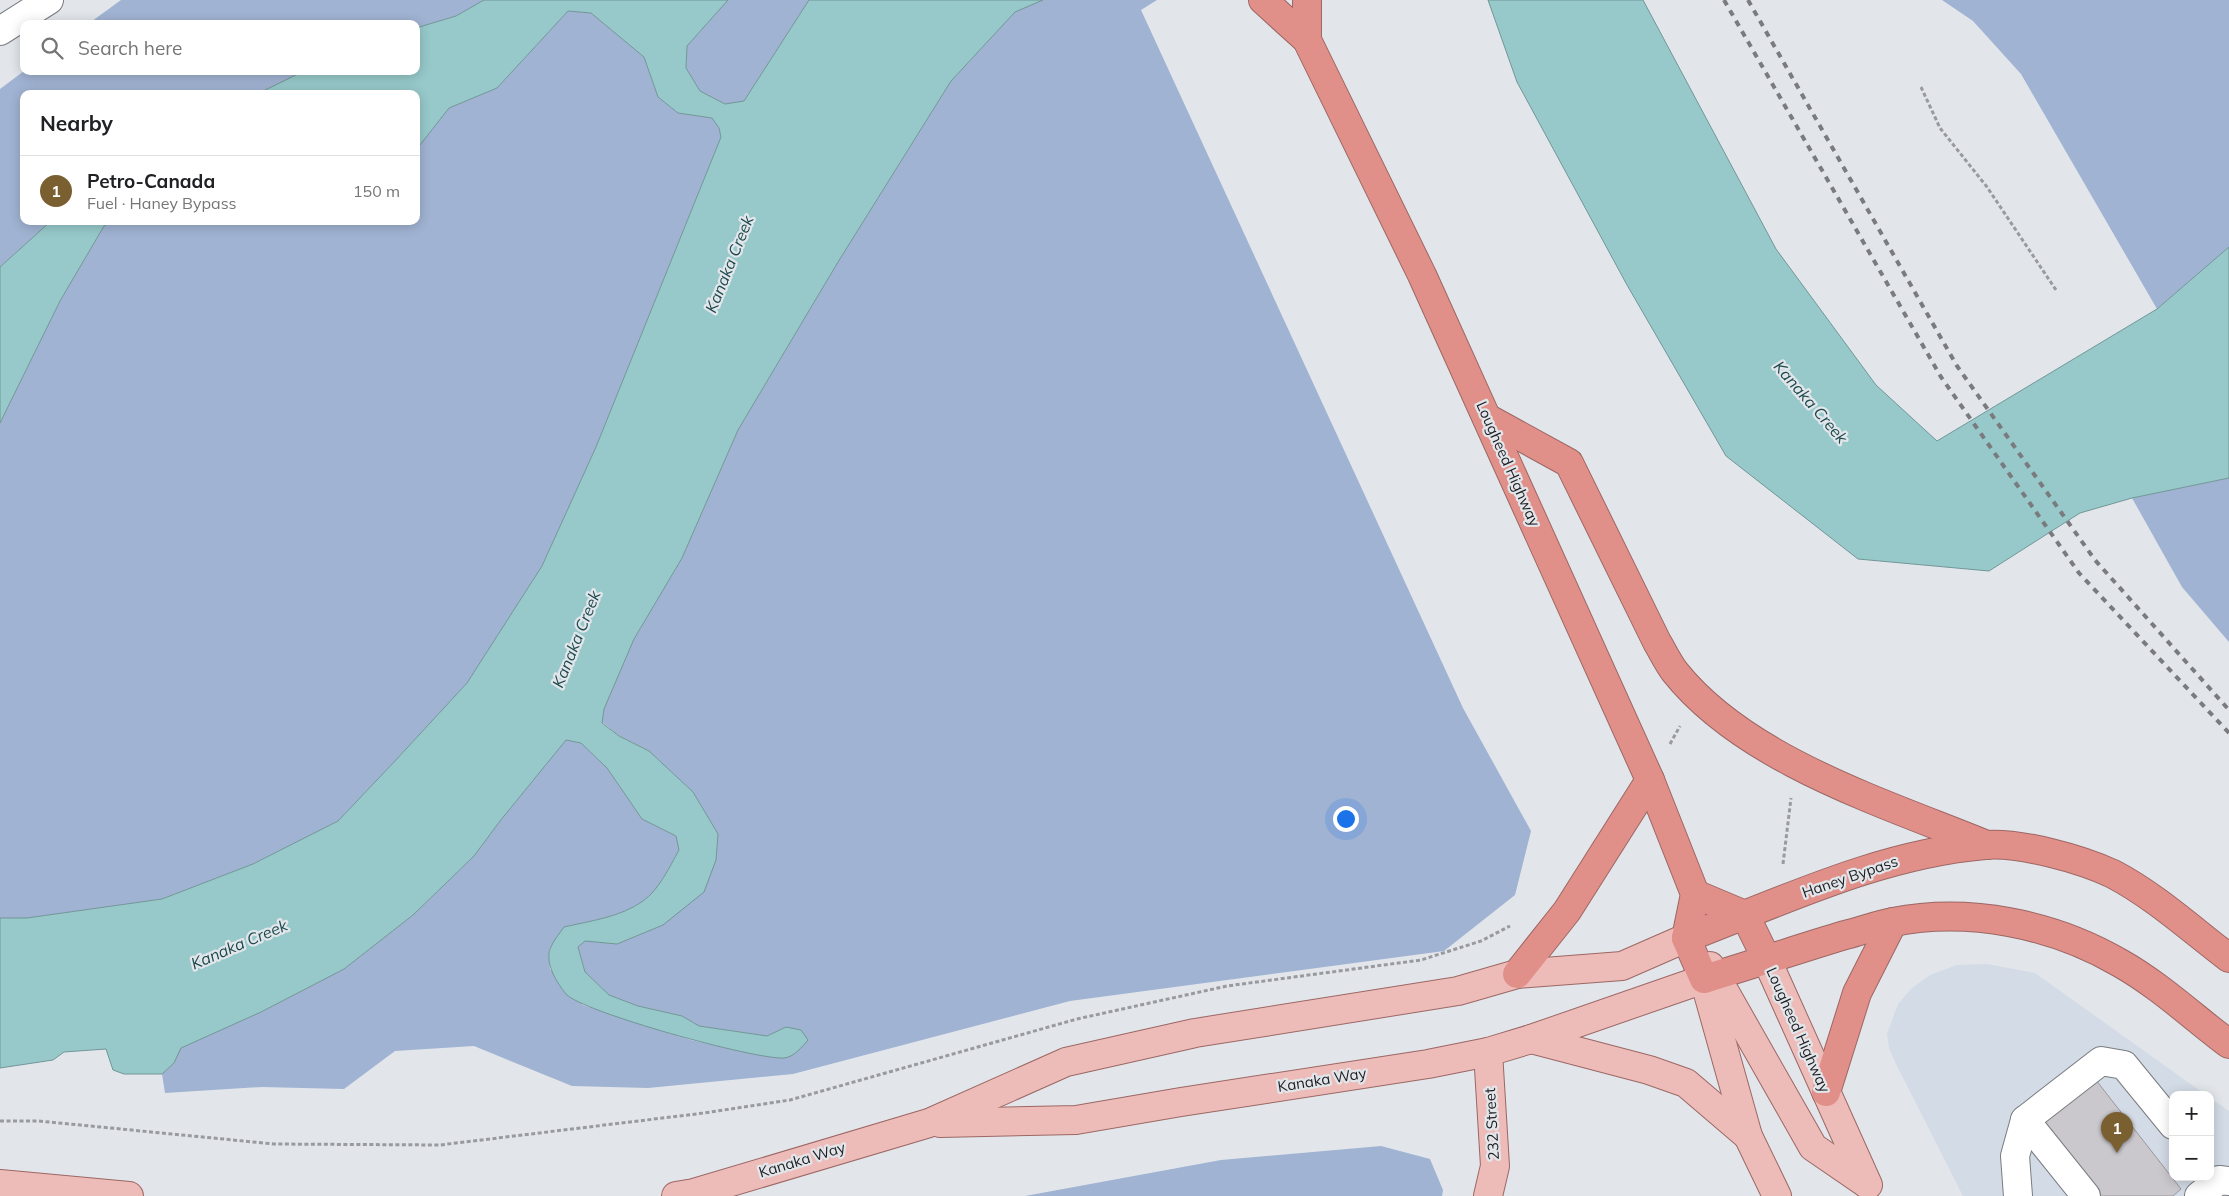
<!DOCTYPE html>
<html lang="en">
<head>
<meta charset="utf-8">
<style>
  body { margin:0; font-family:Mulish,sans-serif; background:#f2f2f2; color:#202124 }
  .controls { position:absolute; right:15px; bottom:15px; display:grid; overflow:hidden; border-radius:10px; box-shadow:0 2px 12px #0003 }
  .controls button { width:45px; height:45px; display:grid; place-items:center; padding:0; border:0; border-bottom:1px solid #e0e0e0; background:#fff; color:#202124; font:25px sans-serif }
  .you { position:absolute; left:1345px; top:818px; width:18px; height:18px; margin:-12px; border:4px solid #fff; border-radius:50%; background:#1a73e8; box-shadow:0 0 0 8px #1a73e833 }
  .badge { display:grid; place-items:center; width:32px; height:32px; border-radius:50%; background:#7a5f31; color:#fff; font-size:16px; font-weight:700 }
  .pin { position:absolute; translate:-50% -41px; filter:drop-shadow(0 1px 2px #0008) }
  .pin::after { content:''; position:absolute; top:26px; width:18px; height:15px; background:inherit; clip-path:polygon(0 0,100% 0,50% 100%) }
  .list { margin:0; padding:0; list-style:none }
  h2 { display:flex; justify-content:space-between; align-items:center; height:65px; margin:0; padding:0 20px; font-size:21px }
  h2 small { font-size:16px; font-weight:400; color:#757577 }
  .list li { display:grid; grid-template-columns:32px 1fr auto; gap:15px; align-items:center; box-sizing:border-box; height:70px; padding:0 20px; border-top:1px solid #e0e0e0 }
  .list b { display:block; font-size:19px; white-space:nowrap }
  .list p { margin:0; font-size:16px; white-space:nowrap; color:#757577 }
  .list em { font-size:16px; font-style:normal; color:#757577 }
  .icon { flex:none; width:28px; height:28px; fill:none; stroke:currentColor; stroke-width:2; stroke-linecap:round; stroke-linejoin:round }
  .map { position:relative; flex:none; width:2229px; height:1196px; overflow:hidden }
  .search { position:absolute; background:#fff; box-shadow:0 2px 12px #0003; left:20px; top:20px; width:400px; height:55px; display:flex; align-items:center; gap:12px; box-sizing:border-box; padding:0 18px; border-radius:10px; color:#757577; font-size:19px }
  .panel { position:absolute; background:#fff; box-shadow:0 2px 12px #0003; left:20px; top:90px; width:400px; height:135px; border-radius:10px }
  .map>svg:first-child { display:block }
  .built { fill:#d3dbe6 }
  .green { fill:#a0b3d2 }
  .water { fill:#97c9ca; stroke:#729697 }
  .building { fill:#cbc8cd; stroke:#9a989c }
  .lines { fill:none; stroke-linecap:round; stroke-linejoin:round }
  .minor-casing { stroke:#797c80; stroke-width:30 }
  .major-casing { stroke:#9c6764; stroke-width:30 }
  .highway-casing { stroke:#9c6764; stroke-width:30 }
  .path { stroke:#989a9e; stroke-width:3; stroke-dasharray:4 2.5; stroke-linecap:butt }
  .minor { stroke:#fff; stroke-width:28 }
  .major { stroke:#edbcb8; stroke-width:28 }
  .highway { stroke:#e18f89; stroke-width:28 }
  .rail { stroke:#797b7f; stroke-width:4; stroke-dasharray:6 6; stroke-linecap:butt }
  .labels { text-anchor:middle; stroke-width:4.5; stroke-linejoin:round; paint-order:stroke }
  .street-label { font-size:15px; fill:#1d1e20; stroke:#e2e6eb }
  .water-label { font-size:16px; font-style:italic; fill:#1b494b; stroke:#e2e6eb }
</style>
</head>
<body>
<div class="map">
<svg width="2229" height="1196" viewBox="0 0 2229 1196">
  <rect width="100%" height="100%" fill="#e2e6eb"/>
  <polygon class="built" points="1987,964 2035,973 2206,1095 2173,1095 2173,1177 2210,1177 2210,1098 2229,1111 2229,1196 1963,1196 1896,1064 1889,1048 1887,1034 1898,1004 1912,988 1930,975 1957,965"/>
  <g class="green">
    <polygon points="121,0 484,0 456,16 416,28 416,24 88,24"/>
    <polygon points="728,0 809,0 744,101 725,104 700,91 686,68 687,46"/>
    <path d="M1040,0H1157L1141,10L1463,708L1531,831L1515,895L1444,951L1070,1001L793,1074L648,1088L572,1086L474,1046L395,1051L344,1089L262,1087L165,1093L162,1074L174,1063L180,1048L261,1012L344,969L413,915L474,856L500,821L566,740L581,743L607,768L642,819L676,836L679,850C670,866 659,890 643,901C621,917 590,921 564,927L549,950L550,969L583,1005L691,1040L745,1052L786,1027L767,1036L699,1026L682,1016L638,1006L609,995L585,972L578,946L585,940L617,944L663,925L716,860L718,834L693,792L649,751L619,736L602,722L604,709L634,639L682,558L738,430L838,262L951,81L1015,12Z"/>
    <polygon points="1942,0 2229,0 2229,247 2157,309 2021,74 1973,21"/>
    <polygon points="568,11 591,13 644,57 658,97 678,113 712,118 719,128 721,137 596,447 542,566 467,683 395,761 338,821 253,864 162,899 27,918 0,918 0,423 60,301 104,226 113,221 416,221 416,150 449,108 497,88"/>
    <polygon points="24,71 304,71 257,94 24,94 24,221 51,221 0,267 0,89"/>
    <polygon points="2229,478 2229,642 2182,587 2132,498"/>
    <polygon points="1381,1146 1430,1159 1443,1190 1442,1196 1025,1196 1221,1160"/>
  </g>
  <g class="water">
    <path d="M484,0H728L687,46L686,68L700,91L725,104L744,101L809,0H1043L1015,12L951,81L838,262L738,430L682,558L634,639L604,709L602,723L619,736L649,751L693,792L718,834L716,860L704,892L663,925L617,944L585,941L578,947L585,972L609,995L638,1006L682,1016L699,1026L767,1036L786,1027L801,1030L808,1040C802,1047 794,1057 784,1058C756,1060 582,1012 566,994C557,983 545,964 550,949C553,941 560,933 564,927C590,921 621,917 643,901C659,890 670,866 679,850L676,836L642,819L607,768L581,743L566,740L500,821L474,856L413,915L344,969L261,1012L181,1048L174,1063L162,1074H124L113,1070L106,1049L64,1052L53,1060L0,1068V918H27L162,899L253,864L338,821L395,761L467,683L542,566L596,447L721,137L719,128L712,118L678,113L658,97L644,57L591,13L568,11L497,88L449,108L416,150V94H257L304,71H416V28L456,16Z"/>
    <polygon points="1488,0 1643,0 1776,249 1876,385 1937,441 2157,309 2229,247 2229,478 2132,498 2080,513 1989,571 1858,559 1726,456 1627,285 1517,82"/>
    <polygon points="51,221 113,221 104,226 60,301 0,423 0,267"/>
  </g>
  <polygon class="building" points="2092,1075 2181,1189 2173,1196 2097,1196 2037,1119"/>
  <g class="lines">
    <g class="minor-casing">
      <g id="minor">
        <polyline points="0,31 49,0"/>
        <polyline points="2025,1120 2086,1196"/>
        <polyline points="2018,1196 2015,1156 2025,1120 2101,1061 2124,1065 2173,1125"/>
        <polyline points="2199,1196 2219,1180 2229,1181"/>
      </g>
    </g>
    <g class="major-casing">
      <g id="major">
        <polyline points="1766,958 1868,1185"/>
        <polyline points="1710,966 1813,1147 1867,1184"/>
        <polyline points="1531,1039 1649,1070 1686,1083 1748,1136"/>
        <polyline points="940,1123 1076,1120 1181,1102 1428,1064 1488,1052 1531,1039 1704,979 1748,1136 1777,1196"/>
        <polyline points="0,1184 129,1196"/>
        <polyline points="676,1196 694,1193 929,1123 1066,1062 1195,1033 1458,991 1517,974 1622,966 1686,938"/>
        <polyline points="1488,1196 1495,1166 1488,1052"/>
      </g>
    </g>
    <g class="highway-casing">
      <g id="highway">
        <path d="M1263,0L1307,40L1422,275L1650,780L1695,894L1686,938L1704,979C1751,965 1798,949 1845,935C1861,931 1877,925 1893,922C1969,907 2053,924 2120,963C2159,985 2193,1017 2229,1044"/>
        <polyline points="1307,40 1307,0"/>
        <path d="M1487,418L1569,463L1657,642C1663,652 1668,663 1675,672C1745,760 1884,803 1987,845"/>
        <polyline points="1695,894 1745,915 1766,958"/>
        <path d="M1686,938C1783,901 1880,854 1985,845C2020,842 2081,859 2113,874C2155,896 2192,930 2229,958"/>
        <polyline points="1517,974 1567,911 1650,780"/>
        <polyline points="1826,1092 1857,993 1893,922"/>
      </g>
    </g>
    <g class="path">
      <polyline points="1921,87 1940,128 1987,187 2056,290"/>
      <polyline points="1670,744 1680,726"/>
      <polyline points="1783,864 1791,798"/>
      <polyline points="0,1121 39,1121 274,1144 440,1145 704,1113 790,1100 1077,1019 1227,986 1421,960 1481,941 1510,926"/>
    </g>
    <use href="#minor" class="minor"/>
    <use href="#major" class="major"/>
    <use href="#highway" class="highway"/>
    <g class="rail">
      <polyline points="1724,0 1941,377 2079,573 2229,733"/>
      <polyline points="1748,0 1957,366 2095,560 2229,710"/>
    </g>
  </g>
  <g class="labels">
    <g class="street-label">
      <text transform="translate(1508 464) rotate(66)" y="5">Lougheed Highway</text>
      <text transform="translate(1850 877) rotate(-19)" y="5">Haney Bypass</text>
      <text transform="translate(1798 1030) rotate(66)" y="5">Lougheed Highway</text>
      <text transform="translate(1322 1080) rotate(-9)" y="5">Kanaka Way</text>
      <text transform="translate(1492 1124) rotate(-93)" y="5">232 Street</text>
      <text transform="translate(802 1160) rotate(-17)" y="5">Kanaka Way</text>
    </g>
    <g class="water-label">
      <text transform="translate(729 264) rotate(-68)" y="6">Kanaka Creek</text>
      <text transform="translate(1811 402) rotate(49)" y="6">Kanaka Creek</text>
      <text transform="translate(576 639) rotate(-68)" y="6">Kanaka Creek</text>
      <text transform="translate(239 944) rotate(-23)" y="6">Kanaka Creek</text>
    </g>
  </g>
</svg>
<div class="controls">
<button>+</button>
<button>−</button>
</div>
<div class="you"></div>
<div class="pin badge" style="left:2117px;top:1153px">1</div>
<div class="search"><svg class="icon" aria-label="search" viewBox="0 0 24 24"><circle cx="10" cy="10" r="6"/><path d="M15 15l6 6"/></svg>Search here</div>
<section class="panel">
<h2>Nearby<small></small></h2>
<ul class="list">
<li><span class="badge">1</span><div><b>Petro-Canada</b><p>Fuel · Haney Bypass</p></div><em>150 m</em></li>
</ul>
</section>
</div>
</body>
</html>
